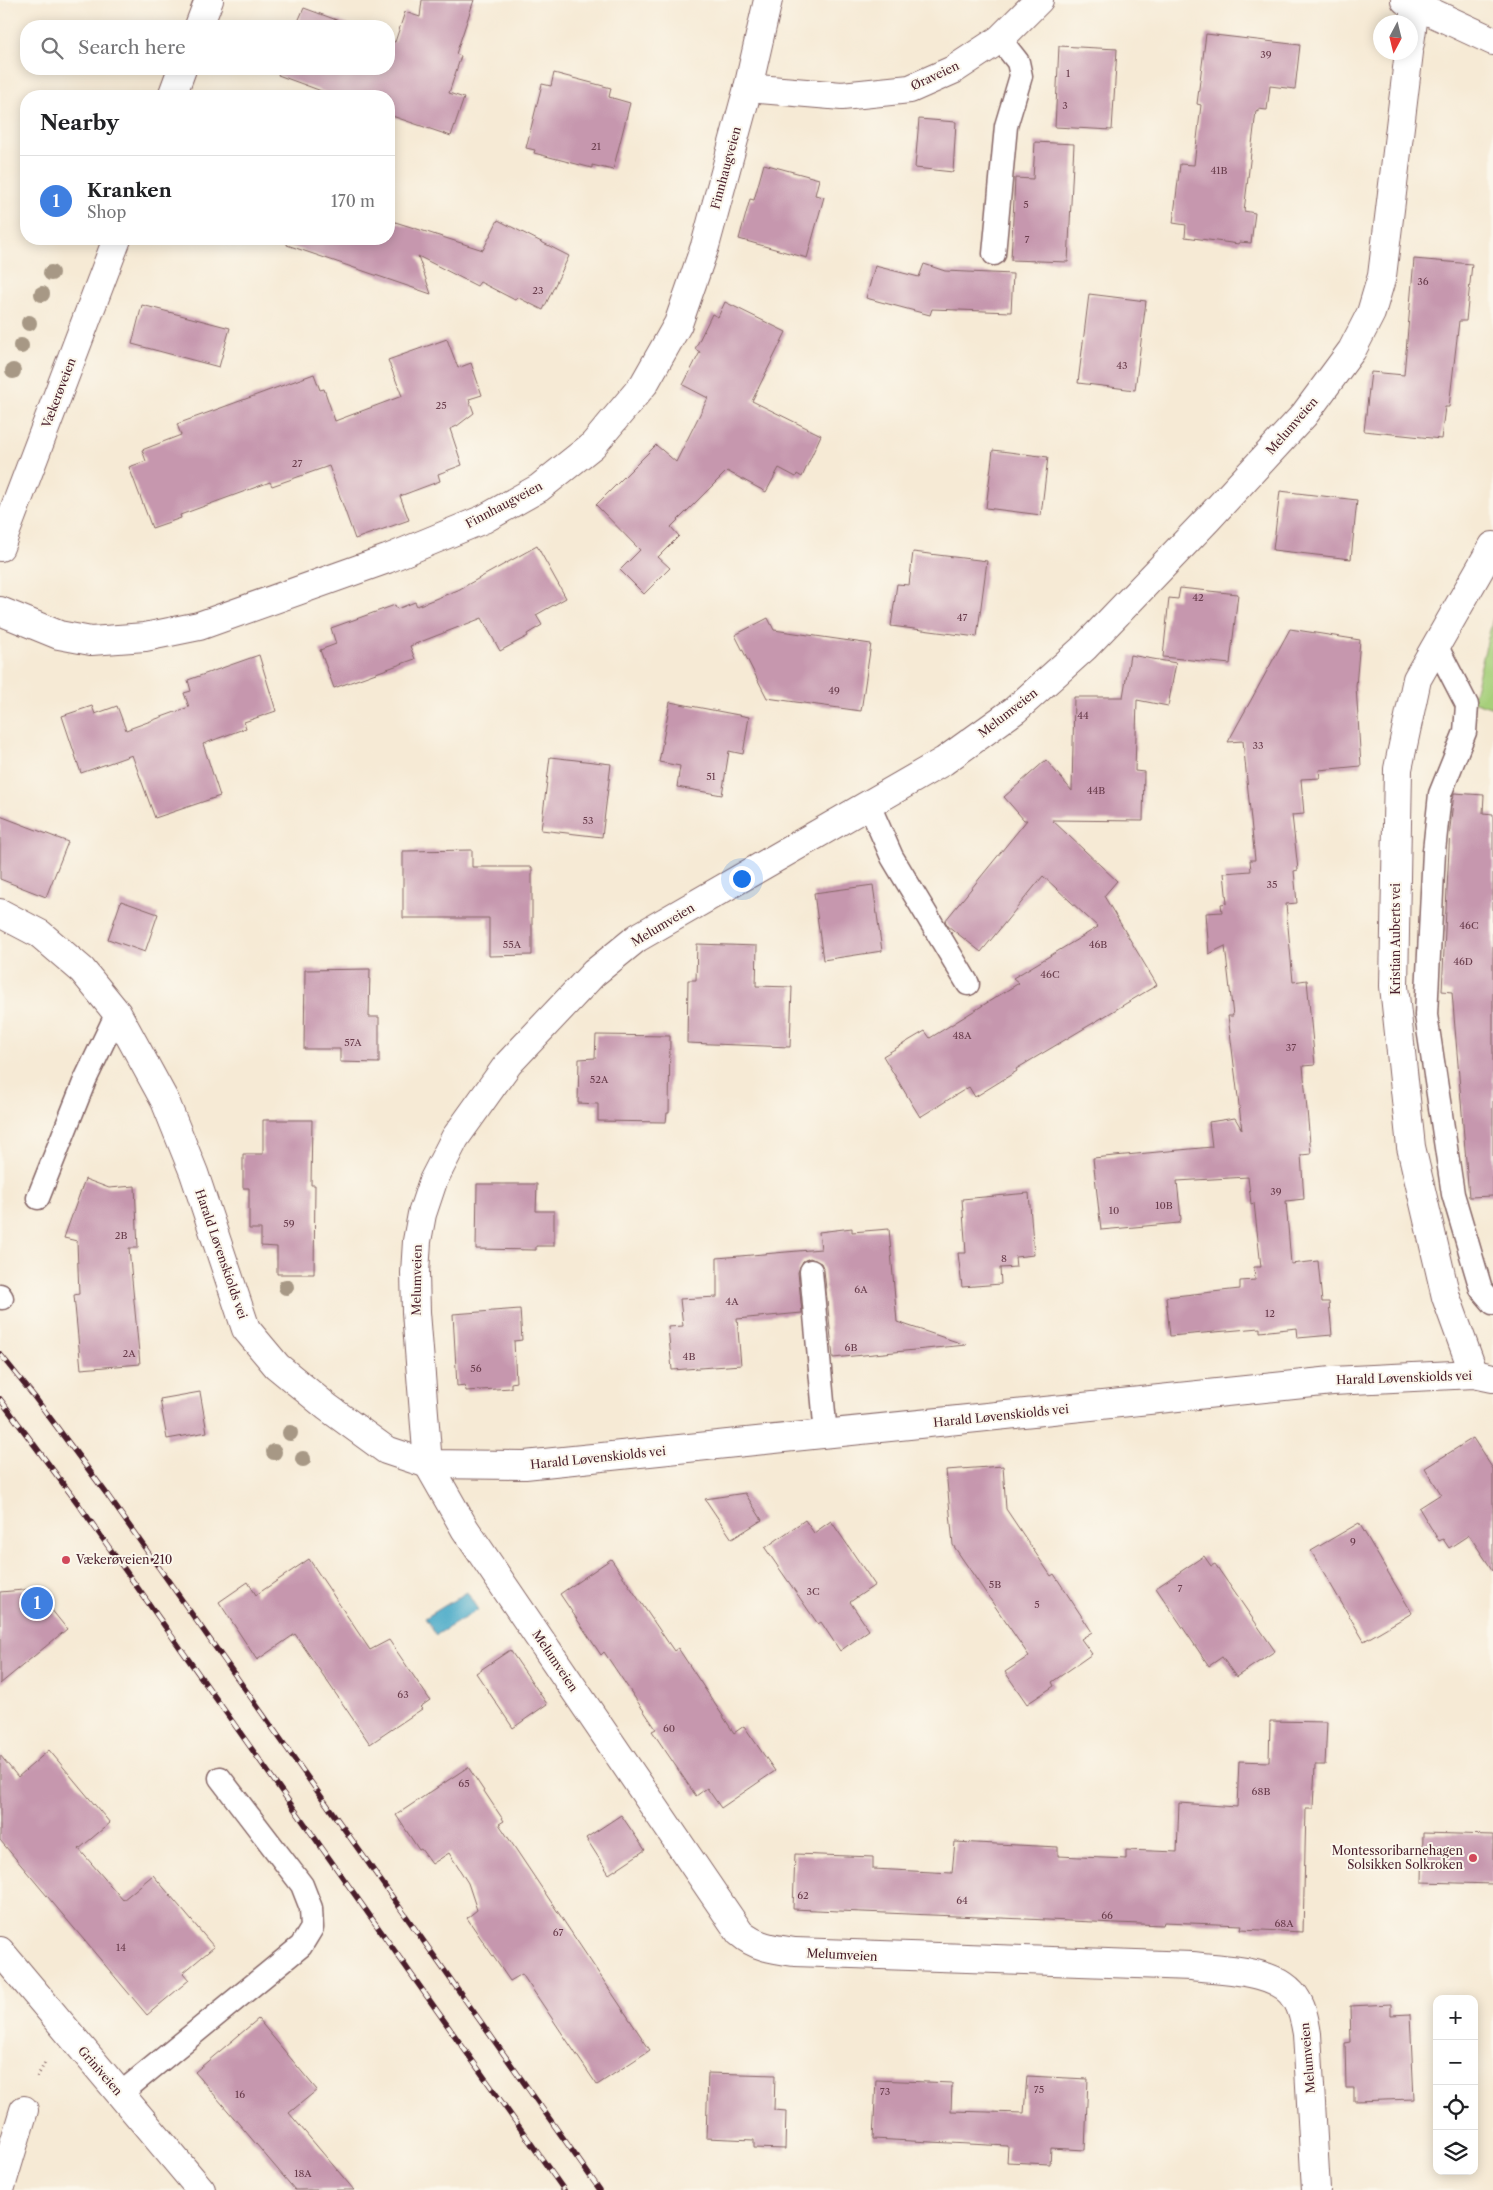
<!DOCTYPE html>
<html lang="en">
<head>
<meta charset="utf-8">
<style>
  body { margin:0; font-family:"Libre Caslon Text",serif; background:#f6f6f6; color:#202124 }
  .controls { position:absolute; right:15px; bottom:15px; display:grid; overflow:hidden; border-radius:10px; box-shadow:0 2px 12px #0003 }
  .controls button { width:45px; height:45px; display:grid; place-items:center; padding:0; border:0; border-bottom:1px solid #e0e0e0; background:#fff; color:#202124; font:25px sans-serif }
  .compass { position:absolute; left:1373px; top:15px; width:45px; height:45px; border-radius:50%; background:#fff; box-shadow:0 2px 12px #0003; rotate:187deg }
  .you { position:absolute; left:741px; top:878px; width:18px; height:18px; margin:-12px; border:4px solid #fff; border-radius:50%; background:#1a73e8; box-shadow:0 0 0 8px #1a73e833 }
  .badge { display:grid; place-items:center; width:32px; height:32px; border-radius:50%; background:#db2777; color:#fff; font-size:16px; font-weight:700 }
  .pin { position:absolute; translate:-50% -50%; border:2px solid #fff; box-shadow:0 1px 5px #0006 }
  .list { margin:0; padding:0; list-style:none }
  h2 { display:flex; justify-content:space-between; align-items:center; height:65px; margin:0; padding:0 20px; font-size:21px }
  h2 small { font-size:16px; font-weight:400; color:#757577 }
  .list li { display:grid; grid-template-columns:32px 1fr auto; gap:15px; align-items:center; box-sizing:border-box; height:90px; padding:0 20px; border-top:1px solid #e0e0e0 }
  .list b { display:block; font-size:19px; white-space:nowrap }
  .list p { margin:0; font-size:16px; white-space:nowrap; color:#757577 }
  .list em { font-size:16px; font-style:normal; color:#757577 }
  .icon { flex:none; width:28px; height:28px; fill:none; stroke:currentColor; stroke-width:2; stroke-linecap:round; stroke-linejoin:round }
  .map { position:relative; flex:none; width:1493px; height:2190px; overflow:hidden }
  .search { position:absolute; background:#fff; box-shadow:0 2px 12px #0003; left:20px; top:20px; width:375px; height:55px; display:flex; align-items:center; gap:12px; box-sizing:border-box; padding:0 18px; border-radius:20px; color:#757577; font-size:19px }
  .panel { position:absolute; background:#fff; box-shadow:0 2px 12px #0003; left:20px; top:90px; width:375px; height:155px; border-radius:20px }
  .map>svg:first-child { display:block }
  .green { fill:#a6cf7a; stroke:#787752 }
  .water { fill:#47a9c7; stroke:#486479 }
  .building { fill:#c697ae }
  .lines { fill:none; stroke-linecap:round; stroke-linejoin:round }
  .lane-casing { stroke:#866666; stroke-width:25 }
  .street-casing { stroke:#866666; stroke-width:30 }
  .secondary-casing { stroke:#866666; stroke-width:30 }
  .primary-casing { stroke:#866666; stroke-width:30 }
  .path { stroke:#866666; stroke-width:3; stroke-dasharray:1 4; stroke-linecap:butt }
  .lane { stroke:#fff; stroke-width:22 }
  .street { stroke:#fff; stroke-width:28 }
  .secondary { stroke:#fff; stroke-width:28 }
  .primary { stroke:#fff; stroke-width:28 }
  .rail-casing { stroke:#4a1f2b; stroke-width:5.5 }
  .rail { stroke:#fbf7ec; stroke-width:4; stroke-dasharray:11; stroke-linecap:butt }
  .tree { fill:#a79885 }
  .poi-dot { fill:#d1495b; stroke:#fbf7ec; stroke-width:2 }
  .labels { text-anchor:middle; stroke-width:4; stroke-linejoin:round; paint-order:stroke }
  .number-label { font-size:10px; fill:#693d4c }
  .street-label { font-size:12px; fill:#4a1f2b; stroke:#fbf7ec }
  .poi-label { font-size:12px; fill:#4a1f2b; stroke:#fbf7ec; text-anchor:start }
</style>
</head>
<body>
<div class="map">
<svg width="1493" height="2190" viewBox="0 0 1493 2190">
  <rect width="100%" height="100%" fill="#fbf7ec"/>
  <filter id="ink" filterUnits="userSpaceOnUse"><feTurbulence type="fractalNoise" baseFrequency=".02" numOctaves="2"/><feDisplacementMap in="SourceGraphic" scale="10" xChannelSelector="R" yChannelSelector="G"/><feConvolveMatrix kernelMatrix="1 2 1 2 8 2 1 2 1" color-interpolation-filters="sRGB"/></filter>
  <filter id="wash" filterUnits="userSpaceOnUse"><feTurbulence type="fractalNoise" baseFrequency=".0096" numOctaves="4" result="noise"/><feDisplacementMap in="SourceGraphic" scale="20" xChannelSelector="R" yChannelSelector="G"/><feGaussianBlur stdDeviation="1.12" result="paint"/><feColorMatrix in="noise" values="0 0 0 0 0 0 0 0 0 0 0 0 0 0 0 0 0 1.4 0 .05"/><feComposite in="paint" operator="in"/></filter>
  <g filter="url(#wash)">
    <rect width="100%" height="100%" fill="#f6ead5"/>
    <polygon class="green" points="1493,618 1493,708 1472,701"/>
    <polygon class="water" points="467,1592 478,1610 436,1635 425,1618"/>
    <g id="blocks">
      <g class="building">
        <polygon points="422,0 474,0 456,54 461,56 449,93 464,98 451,136 389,115 389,96 335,96 278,75 280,69 389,69 389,40 395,42 405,12 420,17"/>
        <polygon points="304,8 353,26 296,26"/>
        <polygon points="1206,34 1300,45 1295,89 1270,86 1267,110 1258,109 1258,112 1256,111 1244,211 1255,213 1251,243 1239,242 1239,244 1185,237 1186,225 1173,223 1180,164 1194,165 1201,105 1197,104"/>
        <polygon points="1059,46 1117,49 1112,130 1055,127"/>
        <polygon points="554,73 611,88 609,97 630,103 613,170 592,165 592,168 534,153 535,150 526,148 542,84 551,86"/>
        <polygon points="919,119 956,122 953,172 915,168"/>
        <polygon points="1035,142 1074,144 1068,262 1011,260 1015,178 1033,179"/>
        <polygon points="764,164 819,179 815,195 824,197 807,258 739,239 750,199 754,200"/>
        <polygon points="389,220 483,250 498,220 569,256 543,310 517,297 515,300 480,282 477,286 418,256 431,294 287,245 288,239 389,239"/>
        <polygon points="1414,259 1472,264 1466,321 1459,321 1449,407 1445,407 1441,439 1364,431 1371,372 1404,375"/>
        <polygon points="924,264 945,271 1013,274 1011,312 932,309 930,315 866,298 875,266 919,277"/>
        <polygon points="1089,294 1146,301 1135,390 1078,383"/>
        <polygon points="725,302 786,332 752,401 821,435 802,477 797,474 796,477 779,468 766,492 727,471 671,527 679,536 658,557 670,568 644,594 620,570 640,550 596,505 656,445 676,462 708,398 683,385 700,352 695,349 712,314 718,317"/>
        <polygon points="142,305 230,328 219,367 132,344"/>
        <polygon points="447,339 458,368 471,363 482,395 469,399 474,413 457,426 450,429 462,465 438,474 440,481 400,496 409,520 355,539 329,466 272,486 270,482 180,515 181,518 152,528 129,467 146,461 142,450 181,435 177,424 314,374 320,390 324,389 335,421 402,396 388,360"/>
        <polygon points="993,450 1048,457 1041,515 986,508"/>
        <polygon points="1280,491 1357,500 1351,559 1273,550"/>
        <polygon points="537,546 566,598 536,615 542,625 527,634 528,636 500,651 482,618 410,646 415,659 334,688 320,650 336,644 331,628 395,605 397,609 415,602 417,606 458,590"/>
        <polygon points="913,552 987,561 977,637 891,626 897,584 909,585"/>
        <polygon points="1180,588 1238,594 1230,664 1163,657 1169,598 1178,599"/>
        <polygon points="768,618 774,630 871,644 861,711 767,698 735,635"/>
        <polygon points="1290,629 1360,640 1356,686 1361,766 1319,770 1320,778 1301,779 1304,814 1292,815 1298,870 1294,871 1297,903 1286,904 1293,982 1307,980 1315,1065 1303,1066 1311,1154 1301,1155 1304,1199 1286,1201 1291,1264 1318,1261 1322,1302 1329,1302 1332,1335 1298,1338 1297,1328 1260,1332 1260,1328 1170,1336 1166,1297 1240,1289 1240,1281 1255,1280 1254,1267 1261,1267 1254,1203 1251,1204 1248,1177 1177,1181 1181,1219 1179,1223 1101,1230 1093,1158 1212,1147 1209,1122 1235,1118 1242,1130 1228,1016 1233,1016 1225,946 1209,954 1206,913 1222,912 1221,904 1227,903 1224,873 1251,871 1250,860 1255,860 1243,741 1228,742"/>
        <polygon points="259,655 276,711 244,722 246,728 203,744 220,796 155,818 132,755 81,773 62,716 92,706 95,714 117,706 126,730 189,707 184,693 191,691 188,680"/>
        <polygon points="1130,655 1176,663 1168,706 1137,700 1135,771 1144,772 1143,821 1052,820 1117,881 1104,896 1157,985 1016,1069 1017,1071 975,1097 969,1087 920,1117 883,1056 925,1031 930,1038 1019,983 1013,978 1098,927 1043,876 981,952 948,926 945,921 1027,820 1024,820 1004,797 1046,760 1072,791 1074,697 1123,697"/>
        <polygon points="670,702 749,717 743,754 729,751 722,795 677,787 680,766 659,762"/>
        <polygon points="550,757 611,764 602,837 541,830"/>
        <polygon points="1454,793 1484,795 1483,813 1493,814 1493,1196 1469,1197 1452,992 1442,991 1450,828"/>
        <polygon points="0,816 68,842 46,897 0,879"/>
        <polygon points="472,850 472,867 532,867 532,955 489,956 489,918 403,918 403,851"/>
        <polygon points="873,885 882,951 823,960 814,893"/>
        <polygon points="121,901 158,914 145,952 108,939"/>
        <polygon points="697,944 757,946 756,986 792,987 790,1047 687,1043 688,980 696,980"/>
        <polygon points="370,969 369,1017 379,1017 379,1063 340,1062 340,1049 304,1049 305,970"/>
        <polygon points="596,1035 670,1036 669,1113 667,1113 666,1122 598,1121 598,1104 578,1103 579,1059 595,1058"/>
        <polygon points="263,1120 312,1120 311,1185 315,1185 314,1274 277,1274 277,1247 261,1246 261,1229 249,1229 249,1188 243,1188 243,1154 263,1154"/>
        <polygon points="85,1179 109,1188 135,1186 138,1248 129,1248 140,1364 81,1369 74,1295 79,1294 77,1241 64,1238"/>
        <polygon points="477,1184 537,1184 536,1211 554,1211 554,1246 536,1246 536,1250 476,1249"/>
        <polygon points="1029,1193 1034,1255 1015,1257 1016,1267 1000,1268 1001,1284 962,1287 958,1253 966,1253 962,1199"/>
        <polygon points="852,1228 852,1232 889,1229 897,1322 966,1345 833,1358 824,1270 821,1263 810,1258 803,1261 798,1272 802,1313 737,1319 741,1365 672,1370 668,1327 683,1326 680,1299 717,1297 717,1258 821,1249 819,1232"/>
        <polygon points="520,1309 522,1340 514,1341 516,1382 511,1383 511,1388 466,1391 465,1385 457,1386 453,1314"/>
        <polygon points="200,1392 207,1432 167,1439 160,1399"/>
        <polygon points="1473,1438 1493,1469 1493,1571 1469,1535 1449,1548 1443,1539 1439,1541 1419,1508 1441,1494 1425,1468"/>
        <polygon points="1003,1466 1006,1509 1051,1576 1054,1574 1092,1632 1081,1639 1092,1654 1052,1682 1054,1686 1027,1704 1005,1672 1029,1656 953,1545 946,1470"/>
        <polygon points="745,1493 762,1520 732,1539 705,1499"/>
        <polygon points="805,1520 814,1533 831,1521 875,1585 850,1602 869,1630 840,1651 821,1622 818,1624 765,1548"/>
        <polygon points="1359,1523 1412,1613 1364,1641 1311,1551"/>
        <polygon points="1204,1556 1211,1566 1215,1564 1275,1651 1236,1677 1222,1657 1209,1666 1156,1588"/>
        <polygon points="309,1559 370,1650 389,1640 430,1700 420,1707 422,1709 370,1744 295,1634 257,1660 219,1602 248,1582 256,1595"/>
        <polygon points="611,1559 674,1651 678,1648 734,1733 744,1726 775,1771 721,1808 707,1788 696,1796 652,1731 656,1729 604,1652 601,1655 560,1594"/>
        <polygon points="35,1589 67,1629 0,1684 0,1592"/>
        <polygon points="510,1650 547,1704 513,1728 476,1673"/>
        <polygon points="1270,1721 1327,1722 1325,1765 1315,1765 1313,1809 1306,1809 1303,1932 1241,1929 1242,1925 1164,1922 1163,1925 793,1909 795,1854 873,1857 873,1869 952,1873 955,1842 1058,1847 1058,1856 1126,1859 1126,1850 1177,1852 1179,1803 1237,1807 1239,1761 1269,1762"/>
        <polygon points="49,1750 110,1823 79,1849 123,1900 153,1875 214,1947 183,1973 189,1980 147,2015 0,1840 0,1755 18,1777"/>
        <polygon points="468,1767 504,1821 499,1824 650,2050 597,2085 522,1974 510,1981 467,1918 477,1910 468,1883 449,1853 432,1864 421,1849 419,1850 396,1815"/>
        <polygon points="621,1815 645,1850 609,1874 586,1838"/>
        <polygon points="1423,1833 1493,1835 1493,1884 1422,1882"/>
        <polygon points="1391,2004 1391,2015 1410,2014 1414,2099 1354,2101 1354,2088 1346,2088 1345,2043 1351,2042 1350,2006"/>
        <polygon points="258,2019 317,2090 289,2113 354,2190 295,2190 195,2072"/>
        <polygon points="708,2073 775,2075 774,2110 786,2111 785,2149 754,2148 754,2140 706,2138"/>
        <polygon points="1027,2076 1088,2079 1085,2150 1051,2148 1050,2164 1007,2162 1008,2146 873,2139 876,2080 952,2083 951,2111 1024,2113"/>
      </g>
    </g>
  </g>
  <g filter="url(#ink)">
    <use href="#blocks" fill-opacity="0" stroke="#866666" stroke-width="1"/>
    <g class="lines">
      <g class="lane-casing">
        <g id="lane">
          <polyline points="994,254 1006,126 1021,76 1018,62 1000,39"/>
          <polyline points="1436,645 1467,705 1465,732 1440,794 1434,851 1426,1015 1453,1194 1481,1289 1493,1303"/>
          <polyline points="869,805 892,857 968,984"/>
          <polyline points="38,1198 85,1080 117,1013"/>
          <polyline points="811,1271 826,1435"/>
          <polyline points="0,1295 2,1298"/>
          <polyline points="120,2094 301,1946 312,1928 311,1908 302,1885 220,1778"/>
        </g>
      </g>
      <g class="street-casing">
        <g id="street">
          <polyline points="1405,0 1493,41"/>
          <polyline points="1410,43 1416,0"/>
          <polyline points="748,88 842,96 910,89 953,70 1000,39 1039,0"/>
          <polyline points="0,611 59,635 91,641 145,637 199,626 387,559 484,519 539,488 593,445 644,384 678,324 705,246 748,88 768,0"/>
          <polyline points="0,913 40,934 82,970 117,1013 165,1101 194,1173 246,1329 277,1366 327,1407 386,1450 428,1464 525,1465 1332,1381 1474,1374 1493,1378"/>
          <polyline points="1474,1374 1446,1297 1411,1147 1394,986 1398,769 1417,679 1493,546"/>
          <polyline points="0,2190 24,2110"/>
          <path d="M1316,2190L1307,2034C1305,2022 1303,2010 1297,2000C1280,1969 1224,1970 1192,1966L795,1952C773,1949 756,1947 740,1933L465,1529L428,1464L416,1312L415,1273L417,1241L422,1214L433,1181L455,1138L508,1064L594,973L637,938L944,761L1015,710L1085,647L1207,520L1304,415L1352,350L1371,313L1382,276L1409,52"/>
        </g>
      </g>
      <g class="secondary-casing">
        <g id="secondary">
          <polyline points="199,26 209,0"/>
          <polyline points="172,96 182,69"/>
          <polyline points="0,547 117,239"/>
        </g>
      </g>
      <g class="primary-casing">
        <polyline id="primary" points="0,1951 201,2190"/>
      </g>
      <polyline class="path" points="37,2077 46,2061"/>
      <use href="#lane" class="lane"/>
      <use href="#street" class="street"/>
      <use href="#secondary" class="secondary"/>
      <use href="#primary" class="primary"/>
      <g class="rail-casing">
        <g id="rail">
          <polyline points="0,1354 33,1395 106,1493 600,2190"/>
          <polyline points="0,1399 79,1505 564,2190"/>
        </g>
      </g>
      <use href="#rail" class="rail"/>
    </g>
    <g class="tree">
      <circle cx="51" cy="273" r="8"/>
      <circle cx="42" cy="294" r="8"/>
      <circle cx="29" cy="323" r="8"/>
      <circle cx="21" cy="346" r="8"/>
      <circle cx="13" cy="371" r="8"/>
      <circle cx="286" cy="1287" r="8"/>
      <circle cx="290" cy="1433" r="8"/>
      <circle cx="274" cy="1452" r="8"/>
      <circle cx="303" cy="1459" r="8"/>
    </g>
  </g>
  <g class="poi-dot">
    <circle cx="66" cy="1560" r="5"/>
    <circle cx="1473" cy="1858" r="5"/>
  </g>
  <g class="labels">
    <g class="number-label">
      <text x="1266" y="58">39</text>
      <text x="1068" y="77">1</text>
      <text x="1065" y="109">3</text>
      <text x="596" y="150">21</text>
      <text x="1219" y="174">41B</text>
      <text x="1026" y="208">5</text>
      <text x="1027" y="243">7</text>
      <text x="1423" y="285">36</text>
      <text x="538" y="294">23</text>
      <text x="1122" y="369">43</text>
      <text x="441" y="409">25</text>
      <text x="297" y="467">27</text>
      <text x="1198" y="601">42</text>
      <text x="962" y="621">47</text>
      <text x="834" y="694">49</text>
      <text x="1083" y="719">44</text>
      <text x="1258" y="749">33</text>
      <text x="711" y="780">51</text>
      <text x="1096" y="794">44B</text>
      <text x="588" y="824">53</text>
      <text x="1272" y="888">35</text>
      <text x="1469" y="929">46C</text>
      <text x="512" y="948">55A</text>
      <text x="1098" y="948">46B</text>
      <text x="1463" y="965">46D</text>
      <text x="1050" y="978">46C</text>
      <text x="962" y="1039">48A</text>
      <text x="353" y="1046">57A</text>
      <text x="1291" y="1051">37</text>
      <text x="599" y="1083">52A</text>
      <text x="1276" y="1195">39</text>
      <text x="1164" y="1209">10B</text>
      <text x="1114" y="1214">10</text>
      <text x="289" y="1227">59</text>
      <text x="121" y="1239">2B</text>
      <text x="1004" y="1262">8</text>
      <text x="861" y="1293">6A</text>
      <text x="732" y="1305">4A</text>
      <text x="1270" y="1317">12</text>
      <text x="851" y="1351">6B</text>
      <text x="129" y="1357">2A</text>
      <text x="689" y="1360">4B</text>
      <text x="476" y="1372">56</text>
      <text x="1353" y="1545">9</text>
      <text x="995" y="1588">5B</text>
      <text x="1180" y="1592">7</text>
      <text x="813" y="1595">3C</text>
      <text x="1037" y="1608">5</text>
      <text x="403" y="1698">63</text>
      <text x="669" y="1732">60</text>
      <text x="464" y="1787">65</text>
      <text x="1261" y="1795">68B</text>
      <text x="803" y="1899">62</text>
      <text x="962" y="1904">64</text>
      <text x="1107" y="1919">66</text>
      <text x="1284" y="1927">68A</text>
      <text x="558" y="1936">67</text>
      <text x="121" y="1951">14</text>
      <text x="1039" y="2093">75</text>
      <text x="885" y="2095">73</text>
      <text x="240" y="2098">16</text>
      <text x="303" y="2177">18A</text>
    </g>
    <g class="street-label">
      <text transform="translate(935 76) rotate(-25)" y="4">Øraveien</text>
      <text transform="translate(726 168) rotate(-75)" y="4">Finnhaugveien</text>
      <text transform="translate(59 393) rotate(-69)" y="4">Vækerøveien</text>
      <text transform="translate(1292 426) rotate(-49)" y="4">Melumveien</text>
      <text transform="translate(504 505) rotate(-28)" y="4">Finnhaugveien</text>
      <text transform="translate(1008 713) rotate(-38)" y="4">Melumveien</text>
      <text transform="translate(663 925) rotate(-31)" y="4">Melumveien</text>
      <text transform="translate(1396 939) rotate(-90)" y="4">Kristian Auberts vei</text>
      <text transform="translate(221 1254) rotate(71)" y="4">Harald Løvenskiolds vei</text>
      <text transform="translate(417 1280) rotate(-89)" y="4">Melumveien</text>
      <text transform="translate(1404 1378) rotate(-2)" y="4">Harald Løvenskiolds vei</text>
      <text transform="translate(1001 1416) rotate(-6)" y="4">Harald Løvenskiolds vei</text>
      <text transform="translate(598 1458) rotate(-6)" y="4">Harald Løvenskiolds vei</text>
      <text transform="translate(555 1661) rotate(56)" y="4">Melumveien</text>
      <text transform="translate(842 1955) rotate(3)" y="4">Melumveien</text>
      <text transform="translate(1308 2058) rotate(-95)" y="4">Melumveien</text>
      <text transform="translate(100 2071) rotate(49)" y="4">Griniveien</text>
    </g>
    <g class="poi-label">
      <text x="76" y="1564">Vækerøveien 210</text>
      <text x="1463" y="1855" text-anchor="end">Montessoribarnehagen<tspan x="1463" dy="14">Solsikken Solkroken</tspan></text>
    </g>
  </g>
</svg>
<div class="controls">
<button>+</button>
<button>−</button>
<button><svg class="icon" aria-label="locate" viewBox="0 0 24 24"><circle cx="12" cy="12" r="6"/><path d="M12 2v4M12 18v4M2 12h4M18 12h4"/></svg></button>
<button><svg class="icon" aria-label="layers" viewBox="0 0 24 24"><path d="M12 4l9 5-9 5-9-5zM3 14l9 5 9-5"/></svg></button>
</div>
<svg class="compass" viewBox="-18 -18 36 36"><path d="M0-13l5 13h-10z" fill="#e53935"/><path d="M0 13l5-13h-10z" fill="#757577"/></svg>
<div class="you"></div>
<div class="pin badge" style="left:37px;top:1603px;background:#3f7fe0">1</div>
<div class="search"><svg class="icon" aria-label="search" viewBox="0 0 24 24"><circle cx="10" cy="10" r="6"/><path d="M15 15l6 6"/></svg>Search here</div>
<section class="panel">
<h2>Nearby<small></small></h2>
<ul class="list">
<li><span class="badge" style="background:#3f7fe0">1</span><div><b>Kranken</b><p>Shop</p></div><em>170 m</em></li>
</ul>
</section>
</div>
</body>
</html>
